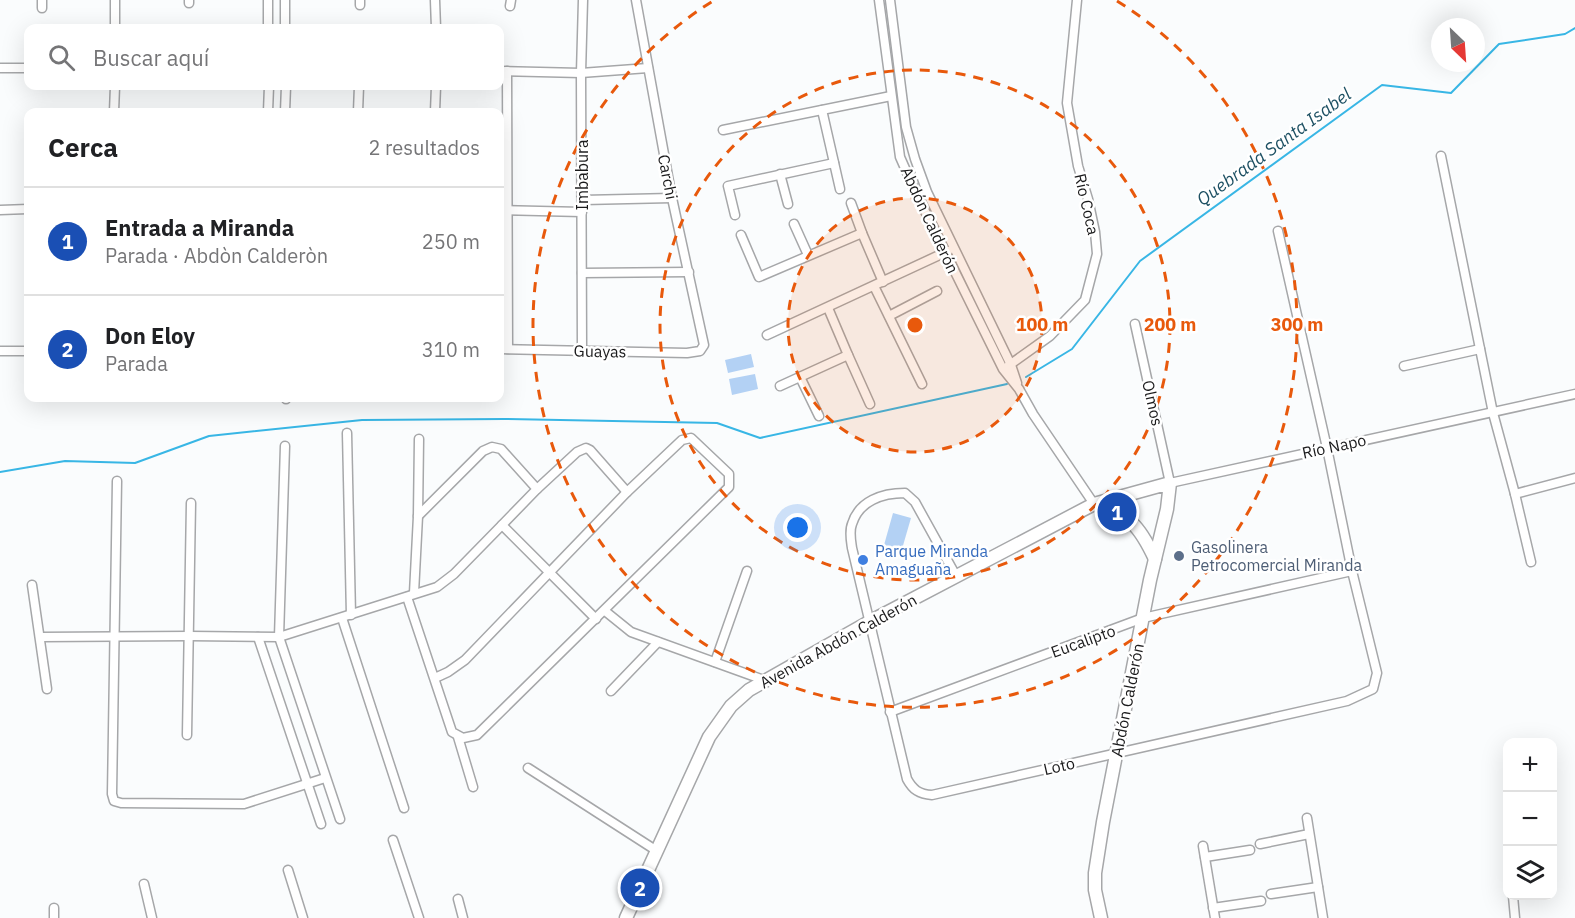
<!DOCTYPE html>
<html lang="es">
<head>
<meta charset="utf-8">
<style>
  body { margin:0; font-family:"IBM Plex Sans",sans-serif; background:#f6f6f6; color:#202124 }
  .controls { position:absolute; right:18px; bottom:18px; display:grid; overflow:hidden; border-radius:12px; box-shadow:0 6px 24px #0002 }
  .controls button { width:54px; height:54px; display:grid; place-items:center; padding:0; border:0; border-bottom:2px solid #e0e0e0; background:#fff; color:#202124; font:30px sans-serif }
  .compass { position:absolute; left:1431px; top:18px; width:54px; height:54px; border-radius:50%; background:#fff; box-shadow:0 6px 24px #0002; rotate:155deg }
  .you { position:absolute; left:798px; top:528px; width:21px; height:21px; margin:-15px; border:4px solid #fff; border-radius:50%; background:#1a73e8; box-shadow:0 0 0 9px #1a73e833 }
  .badge { display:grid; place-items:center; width:39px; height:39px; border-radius:50%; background:#5952ca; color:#fff; font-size:20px; font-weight:700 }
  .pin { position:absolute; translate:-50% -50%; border:3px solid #fff; box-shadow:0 2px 6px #0006 }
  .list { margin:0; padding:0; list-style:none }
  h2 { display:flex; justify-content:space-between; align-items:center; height:78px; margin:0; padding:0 24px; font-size:26px }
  h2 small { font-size:20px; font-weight:400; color:#757577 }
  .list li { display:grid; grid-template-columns:39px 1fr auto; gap:18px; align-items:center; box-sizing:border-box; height:108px; padding:0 24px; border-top:2px solid #e0e0e0 }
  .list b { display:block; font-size:22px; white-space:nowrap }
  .list p { margin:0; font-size:20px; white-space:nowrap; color:#757577 }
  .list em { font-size:20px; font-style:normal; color:#757577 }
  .icon { flex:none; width:33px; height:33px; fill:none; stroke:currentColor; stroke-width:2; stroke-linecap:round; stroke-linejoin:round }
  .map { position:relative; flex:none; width:1575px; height:918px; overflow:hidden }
  .search { position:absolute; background:#fff; box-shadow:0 6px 24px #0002; left:24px; top:24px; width:480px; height:66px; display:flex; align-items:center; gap:15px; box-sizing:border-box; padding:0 21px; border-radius:12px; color:#757577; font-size:22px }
  .panel { position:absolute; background:#fff; box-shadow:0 6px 24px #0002; left:24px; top:108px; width:480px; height:294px; border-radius:12px }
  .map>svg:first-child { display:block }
  .green { fill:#b3d1f4 }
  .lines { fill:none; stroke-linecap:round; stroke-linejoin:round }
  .stream { stroke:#38b6e5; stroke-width:2 }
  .street-casing { stroke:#a6a7a9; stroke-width:11 }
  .secondary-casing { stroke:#a6a7a9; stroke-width:15 }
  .street { stroke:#fff; stroke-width:8 }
  .secondary { stroke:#fff; stroke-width:12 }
  .ring { fill:none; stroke:#e8590c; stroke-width:3; stroke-dasharray:10 8 }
  .service-dot { fill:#5c6f8a; stroke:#fff; stroke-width:2 }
  .shop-dot { fill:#3f7fe0; stroke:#fff; stroke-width:2 }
  .labels { text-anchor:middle; stroke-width:5; stroke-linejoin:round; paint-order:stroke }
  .street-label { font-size:16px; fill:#1b1b1c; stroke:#fff }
  .service-label { font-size:16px; fill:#4e5e75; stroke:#fff; text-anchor:start }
  .shop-label { font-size:16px; fill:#366cbe; stroke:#fff; text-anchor:start }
  .water-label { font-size:18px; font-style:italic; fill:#1d5063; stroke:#fff }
  .centre { fill:#e8590c; stroke:#fff; stroke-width:3 }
  .ring-label { font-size:18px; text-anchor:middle; font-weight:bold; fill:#e8590c; stroke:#fff; stroke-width:5; stroke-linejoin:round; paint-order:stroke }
</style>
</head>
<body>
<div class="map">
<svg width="1575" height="918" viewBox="0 0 1575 918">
  <rect width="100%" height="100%" fill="#fafcfd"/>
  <g class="green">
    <polygon points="751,354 754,367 728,373 725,360"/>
    <polygon points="755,374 758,389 732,395 729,379"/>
    <polygon points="893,513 911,518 902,549 884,545"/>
  </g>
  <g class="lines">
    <g class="stream">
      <polyline points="1026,377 1072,349 1140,261 1382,85 1451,93 1499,44 1565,34 1575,28"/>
      <polyline points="0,472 65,461 135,463 209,436 362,420 504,419 717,423 760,438 1007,384"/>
    </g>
    <g class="street-casing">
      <g id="street">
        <polyline points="42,0 42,8"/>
        <polyline points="268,0 268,28"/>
        <polyline points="285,0 285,28"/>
        <polyline points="360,0 360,5"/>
        <polyline points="435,0 436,28"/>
        <polyline points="879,0 900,157 915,191 1003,369 1019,389 1033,414 1094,504"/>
        <polyline points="890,0 906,127 915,159 927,192 1011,365 1017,383"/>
        <polyline points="189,3 189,0"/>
        <polyline points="510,6 511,0"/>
        <polyline points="115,28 115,0"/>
        <polyline points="0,68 28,68"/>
        <polyline points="500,71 581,73 648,68"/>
        <polyline points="507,71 508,349"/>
        <polyline points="822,110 840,189"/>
        <polyline points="114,112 115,86"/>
        <polyline points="268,112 269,86"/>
        <polyline points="285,112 286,86"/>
        <polyline points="358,112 359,86"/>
        <polyline points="435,112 436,86"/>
        <polyline points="723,130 891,96"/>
        <polyline points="1441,156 1493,413 1515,494 1531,562"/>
        <polyline points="780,174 788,204"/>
        <polyline points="583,200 672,198"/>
        <polyline points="851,203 862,233"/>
        <polyline points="0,210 28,209"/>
        <polyline points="500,210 582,212"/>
        <polyline points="735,215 728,186 834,163"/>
        <polyline points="794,224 808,255"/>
        <polyline points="741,235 759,277 862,233 883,282"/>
        <polyline points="582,273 689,272"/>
        <polyline points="874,286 922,384"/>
        <polyline points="889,316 937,291"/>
        <polyline points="1135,324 1170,483 1575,394"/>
        <polyline points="767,335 948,251"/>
        <polyline points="500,349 687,353 700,351 704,345 672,198 636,0"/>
        <polyline points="582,350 581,73 583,0"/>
        <polyline points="0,351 28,351"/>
        <polyline points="848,355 870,404"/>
        <polyline points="1008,366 1050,336 1085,300 1097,254 1095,232 1088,199 1078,166 1067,103 1077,0"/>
        <polyline points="1404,366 1480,349"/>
        <polyline points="800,377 819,416"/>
        <polyline points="780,386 848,355 828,308"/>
        <polyline points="286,399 286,398"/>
        <polyline points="347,433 351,615"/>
        <polyline points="285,446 279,637 340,819"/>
        <polyline points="117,481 112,794 114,801 121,803 244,804 325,778"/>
        <polyline points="537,489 577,452 586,448 590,450 627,492"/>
        <polyline points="1515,494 1575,478"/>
        <polyline points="418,516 483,451 492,447 501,449 537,489 502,525 596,619"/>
        <path d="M956,576L915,502L905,493C882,493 859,501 852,524C849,531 851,541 852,548L907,779C913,790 919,794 932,795L1347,701L1373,689L1377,673L1352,571L1327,448L1278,231"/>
        <polyline points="32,585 47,689"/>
        <polyline points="414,593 418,516 419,439"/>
        <polyline points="407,597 452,732 463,738 477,735 729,487 729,474 691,438 682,440 627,492 465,660 448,672 435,678"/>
        <polyline points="605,611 631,632 764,680"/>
        <polyline points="342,618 404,808"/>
        <polyline points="41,637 190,636 279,637 437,587 454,574 502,525"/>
        <polyline points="258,637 321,824"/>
        <polyline points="715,662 747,571"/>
        <polyline points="611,691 658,642"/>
        <polyline points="890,712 1143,618 1352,571"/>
        <polyline points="187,735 191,503"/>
        <polyline points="458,737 473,787"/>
        <polyline points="528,768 657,851"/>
        <polyline points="1307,818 1323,918"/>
        <polyline points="393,840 419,918"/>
        <polyline points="1260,844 1309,834"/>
        <polyline points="1203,846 1215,918"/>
        <polyline points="1205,857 1250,850"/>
        <polyline points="288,870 303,918"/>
        <polyline points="144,884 152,918"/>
        <polyline points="1271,894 1318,887"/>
        <polyline points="1513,896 1515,918"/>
        <polyline points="458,899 463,918"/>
        <polyline points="54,908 54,918"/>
        <polyline points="1213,908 1261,901"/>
      </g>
    </g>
    <g class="secondary-casing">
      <g id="secondary">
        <path d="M1095,504C1131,518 1138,523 1155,559"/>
        <polyline points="626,918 709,737 731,706 749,690 869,622 1094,504 1170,483 1167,509 1150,580 1103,822 1095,873 1095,890 1101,918"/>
      </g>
    </g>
    <use href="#street" class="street"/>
    <use href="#secondary" class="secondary"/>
  </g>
  <circle cx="915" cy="325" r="127" fill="#e8590c" fill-opacity=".12"/>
  <g class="ring">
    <circle cx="915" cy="325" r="127"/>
    <circle cx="915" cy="325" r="255"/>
    <path d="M1117 1A382 382 0 1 1 713 1"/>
  </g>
  <circle class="service-dot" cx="1179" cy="556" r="6"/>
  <circle class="shop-dot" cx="863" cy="560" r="6"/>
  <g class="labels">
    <g class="street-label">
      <text transform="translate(582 175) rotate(-90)" y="6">Imbabura</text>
      <text transform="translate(668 177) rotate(79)" y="6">Carchi</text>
      <text transform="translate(1087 204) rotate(77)" y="6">Río Coca</text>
      <text transform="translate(930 220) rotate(65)" y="6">Abdón Calderón</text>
      <text transform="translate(600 351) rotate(1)" y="6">Guayas</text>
      <text transform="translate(1153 403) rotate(77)" y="6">Olmos</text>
      <text transform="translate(1334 446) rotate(-12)" y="6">Río Napo</text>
      <text transform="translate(838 641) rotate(-29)" y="6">Avenida Abdón Calderón</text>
      <text transform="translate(1083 641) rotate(-20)" y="6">Eucalipto</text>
      <text transform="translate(1127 700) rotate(-79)" y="6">Abdón Calderón</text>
      <text transform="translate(1059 766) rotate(-13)" y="6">Loto</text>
    </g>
    <g class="service-label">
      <text x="1191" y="553">Gasolinera<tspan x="1191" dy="18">Petrocomercial Miranda</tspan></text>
    </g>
    <g class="shop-label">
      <text x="875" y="557">Parque Miranda<tspan x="875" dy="18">Amaguaña</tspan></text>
    </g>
    <g class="water-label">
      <text transform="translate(1274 147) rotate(-36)" y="6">Quebrada Santa Isabel</text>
    </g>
  </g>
  <circle cx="915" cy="325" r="9" class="centre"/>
  <g class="ring-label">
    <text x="1042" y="331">100 m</text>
    <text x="1170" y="331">200 m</text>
    <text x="1297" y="331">300 m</text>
  </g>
</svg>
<div class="controls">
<button>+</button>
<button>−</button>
<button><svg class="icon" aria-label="layers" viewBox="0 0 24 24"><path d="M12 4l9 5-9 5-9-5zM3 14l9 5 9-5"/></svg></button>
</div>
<svg class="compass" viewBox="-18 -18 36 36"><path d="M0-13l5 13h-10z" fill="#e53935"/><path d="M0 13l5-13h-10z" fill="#757577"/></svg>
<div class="you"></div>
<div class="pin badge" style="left:1117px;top:512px;background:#1a4fb4">1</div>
<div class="pin badge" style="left:640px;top:888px;background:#1a4fb4">2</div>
<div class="search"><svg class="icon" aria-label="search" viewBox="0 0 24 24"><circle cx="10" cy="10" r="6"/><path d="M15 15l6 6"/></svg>Buscar aquí</div>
<section class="panel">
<h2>Cerca<small>2 resultados</small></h2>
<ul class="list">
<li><span class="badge" style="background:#1a4fb4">1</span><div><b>Entrada a Miranda</b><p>Parada · Abdòn Calderòn</p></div><em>250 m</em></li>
<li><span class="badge" style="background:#1a4fb4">2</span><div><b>Don Eloy</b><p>Parada</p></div><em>310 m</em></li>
</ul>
</section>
</div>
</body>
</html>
